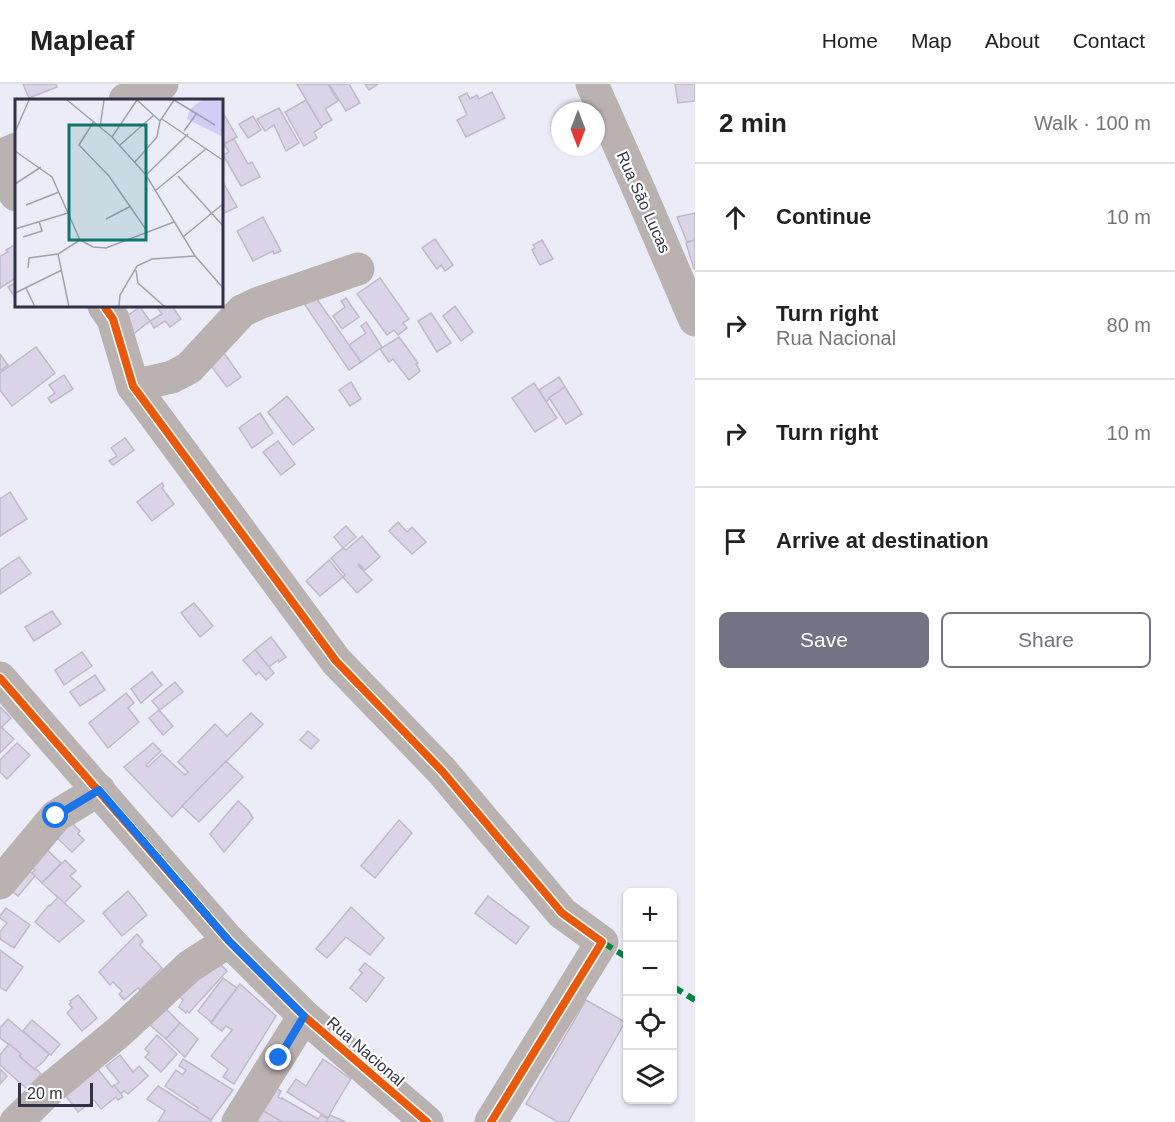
<!DOCTYPE html>
<html lang="en">
<head>
<meta charset="utf-8">
<style>
  body { margin:0; font-family:Arial,sans-serif; background:#f2f2f2; color:#222 }
  .controls { position:absolute; right:18px; bottom:18px; display:grid; overflow:hidden; border-radius:9px; box-shadow:0 2px 4px #0004 }
  .controls button { width:54px; height:54px; display:grid; place-items:center; padding:0; border:0; border-bottom:2px solid #e0e0e0; background:#fff; color:#222; font:30px sans-serif }
  .compass { position:absolute; left:551px; top:18px; width:54px; height:54px; border-radius:50%; background:#fff; box-shadow:0 2px 4px #0004; rotate:180deg }
  .scale { position:absolute; left:18px; bottom:15px; width:75px; box-sizing:border-box; padding-left:6px; border:3px solid #333147; border-top:0; font-size:16px; line-height:21px; white-space:nowrap; color:#333147; -webkit-text-stroke:4px #fff; paint-order:stroke }
  .stop { position:absolute; width:18px; height:18px; margin:-14px; border:4px solid #1a73e8; border-radius:50%; background:#fff }
  .stop.end { background:#1a73e8; border-color:#fff; box-shadow:0 2px 6px #0008 }
  .list { margin:0; padding:0; list-style:none }
  h2 { display:flex; justify-content:space-between; align-items:center; height:78px; margin:0; padding:0 24px; font-size:26px }
  h2 small { font-size:20px; font-weight:400; color:#767676 }
  .list li { display:grid; grid-template-columns:39px 1fr auto; gap:18px; align-items:center; box-sizing:border-box; height:108px; padding:0 24px; border-top:2px solid #e0e0e0 }
  .list b { display:block; font-size:22px; white-space:nowrap }
  .list p { margin:0; font-size:20px; white-space:nowrap; color:#767676 }
  .list em { font-size:20px; font-style:normal; color:#767676 }
  .actions { display:flex; gap:12px; padding:18px 24px }
  .actions a { flex:1; padding:14px 0; border:2px solid #747285; border-radius:9px; text-align:center; font-size:21px; color:#747285 }
  .actions .main { background:#747285; color:#fff }
  .icon { flex:none; width:33px; height:33px; fill:none; stroke:currentColor; stroke-width:2; stroke-linecap:round; stroke-linejoin:round }
  .map { position:relative; flex:none; width:695px; height:1038px; overflow:hidden }
  header { display:flex; align-items:center; gap:36px; box-sizing:border-box; height:84px; padding:0 30px; background:#fff; border-bottom:2px solid #e0e0e0 }
  header strong { font-size:28px }
  nav { display:flex; gap:33px; margin-inline-start:auto; font-size:21px }
  main { display:flex }
  aside { flex:1; background:#fff }
  .map>svg:first-child { display:block }
  .building { fill:#dbd3e8; stroke:#bfbac9; stroke-width:1.5 }
  .lines { fill:none; stroke-linecap:round; stroke-linejoin:round }
  .minor { stroke:#bab2b1; stroke-width:33 }
  .quiet { stroke:#00873e; stroke-width:6; stroke-dasharray:12 6; stroke-linecap:butt }
  .cycleway-casing { stroke:#fff; stroke-width:11 }
  .cycleway { stroke:#e8590c; stroke-width:8 }
  .route { stroke:#1a73e8; stroke-width:8 }
  .labels { text-anchor:middle; stroke-width:4.5; stroke-linejoin:round; paint-order:stroke }
  .street-label { font-size:16px; fill:#333147; stroke:#fff }
  .inset-road { fill:none; stroke:#a2a1b1; stroke-width:1.5 }
  .view { fill:#0f766e; fill-opacity:0.15; stroke:#0f766e; stroke-width:3 }
  .inset-edge { fill:none; stroke:#333147; stroke-width:3 }
</style>
</head>
<body>
<header>
<strong>Mapleaf</strong>
<nav><a>Home</a><a>Map</a><a>About</a><a>Contact</a></nav>
</header>
<main>
<div class="map">
<svg width="695" height="1038" viewBox="0 0 695 1038">
  <rect width="100%" height="100%" fill="#ececf8"/>
  <g class="building">
    <polygon points="23,0 56,0 57,3 29,14"/>
    <polygon points="297,0 328,0 338,17 325,25 332,36 321,42"/>
    <polygon points="329,0 349,0 360,19 346,27"/>
    <polygon points="365,0 378,0 369,6"/>
    <polygon points="675,0 695,0 695,17 678,19"/>
    <polygon points="492,8 505,34 466,53 457,36 467,31 459,13 467,9 470,15 477,11 479,15"/>
    <polygon points="306,16 322,43 314,48 317,54 304,62 285,28"/>
    <polygon points="279,24 299,59 286,67 274,41 265,47 257,35"/>
    <polygon points="222,27 237,53 222,61"/>
    <polygon points="253,32 261,46 248,54 239,40"/>
    <polygon points="234,55 248,80 252,78 260,93 241,102 223,71 229,68 224,60"/>
    <polygon points="224,100 237,123 222,130 222,101"/>
    <polygon points="695,129 695,156 687,158 677,133"/>
    <polygon points="263,133 281,167 274,170 273,167 253,177 237,147"/>
    <polygon points="435,155 453,181 445,187 441,181 437,185 422,164"/>
    <polygon points="542,156 553,175 540,181 532,166 535,164 533,161"/>
    <polygon points="695,156 695,185 694,185 686,159"/>
    <polygon points="16,160 16,194 0,204 0,172 8,168 6,166"/>
    <polygon points="380,194 409,235 403,239 407,244 398,251 394,246 387,251 357,210"/>
    <polygon points="16,198 16,215 8,203"/>
    <polygon points="314,211 361,278 349,286 303,218"/>
    <polygon points="346,214 359,233 342,245 333,232 345,223 341,217"/>
    <polygon points="156,222 172,222 181,235 170,243 165,237 154,244 150,237 162,230"/>
    <polygon points="455,222 473,248 461,257 443,232"/>
    <polygon points="140,223 150,237 131,252 120,237"/>
    <polygon points="431,229 451,259 437,268 418,237"/>
    <polygon points="366,238 382,263 361,278 349,261 366,249 361,242"/>
    <polygon points="399,253 418,279 416,280 420,287 409,296 393,275 389,278 380,265"/>
    <polygon points="217,259 241,293 227,303 202,270"/>
    <polygon points="36,263 55,289 12,322 0,306 0,289"/>
    <polygon points="0,270 8,281 0,287"/>
    <polygon points="64,291 73,305 51,319 48,314 55,309 49,301"/>
    <polygon points="559,293 565,303 549,314 549,315 546,318 539,306"/>
    <polygon points="351,298 361,315 350,322 339,306"/>
    <polygon points="534,299 557,334 535,348 512,314"/>
    <polygon points="565,303 582,330 566,340 549,314"/>
    <polygon points="287,312 314,345 293,361 268,328"/>
    <polygon points="260,329 273,349 252,364 239,344"/>
    <polygon points="125,354 134,366 113,381 109,377 117,372 111,364"/>
    <polygon points="278,357 295,380 281,391 263,368"/>
    <polygon points="162,399 164,402 162,404 174,420 152,437 137,418"/>
    <polygon points="10,408 27,435 0,452 0,415"/>
    <polygon points="398,438 407,448 412,443 426,458 412,470 389,447"/>
    <polygon points="346,442 356,453 343,464 334,453"/>
    <polygon points="362,452 380,473 365,486 359,480 358,481 372,496 357,509 343,493 345,491 331,474 343,464 346,466"/>
    <polygon points="19,473 31,489 0,510 0,486"/>
    <polygon points="329,476 343,493 320,512 306,497"/>
    <polygon points="194,519 213,542 200,553 181,529"/>
    <polygon points="52,527 61,540 34,557 25,543"/>
    <polygon points="271,553 286,573 279,578 278,576 269,583 255,566"/>
    <polygon points="255,566 274,589 266,596 259,588 256,591 243,576"/>
    <polygon points="82,568 92,582 64,601 55,586"/>
    <polygon points="152,588 162,601 141,619 131,605"/>
    <polygon points="95,591 105,606 80,622 70,608"/>
    <polygon points="175,598 183,608 160,626 152,617"/>
    <polygon points="126,609 134,619 128,624 139,638 108,664 89,639"/>
    <polygon points="0,623 11,634 0,645"/>
    <polygon points="159,626 173,642 163,651 149,634"/>
    <polygon points="251,629 263,640 172,733 124,683 153,659 161,667 146,681 148,683 162,670 185,691 188,688 178,678 215,640 227,652"/>
    <polygon points="1,643 14,655 0,669 0,645"/>
    <polygon points="308,647 319,656 311,665 300,656"/>
    <polygon points="17,659 30,671 7,695 0,688 0,676"/>
    <polygon points="226,677 243,693 199,738 182,722"/>
    <polygon points="238,717 248,726 253,734 224,768 210,750"/>
    <polygon points="399,736 412,749 375,794 361,782"/>
    <polygon points="71,738 80,747 78,750 84,756 72,768 52,749"/>
    <polygon points="41,760 61,779 42,799 32,789 35,786 25,777"/>
    <polygon points="65,776 76,787 70,792 81,802 64,819 42,799"/>
    <polygon points="22,780 35,792 18,812 4,801"/>
    <polygon points="128,807 147,831 122,852 103,829"/>
    <polygon points="488,812 529,843 516,860 475,829"/>
    <polygon points="58,813 84,837 59,858 35,838 49,821 50,822"/>
    <polygon points="351,823 384,854 370,871 346,853 327,874 316,865"/>
    <polygon points="6,824 30,841 14,864 0,855 0,848 7,839 0,834 0,832"/>
    <polygon points="137,850 143,857 140,861 162,884 140,906 138,904 124,916 119,910 122,907 113,898 110,901 99,888"/>
    <polygon points="0,866 23,883 6,907 0,903"/>
    <polygon points="213,873 227,887 189,929 187,927 186,929 179,923 183,916 173,906"/>
    <polygon points="365,879 384,894 366,918 350,904 362,889 359,886"/>
    <polygon points="223,894 237,904 211,938 198,927"/>
    <polygon points="240,900 276,932 234,1000 223,993 228,985 211,972 232,946 226,942 222,947 211,939"/>
    <polygon points="78,911 97,934 82,947 67,929 72,924 69,920 71,919 70,917"/>
    <polygon points="586,916 625,938 568,1038 558,1038 526,1020"/>
    <polygon points="159,918 180,939 166,955 143,935"/>
    <polygon points="8,935 49,970 43,978 34,985 19,972 21,970 0,954 0,944"/>
    <polygon points="32,936 60,960 51,971 23,947"/>
    <polygon points="180,939 198,955 185,973 166,955"/>
    <polygon points="157,951 177,970 161,988 145,973 149,969 145,965"/>
    <polygon points="9,960 21,970 19,972 35,986 36,985 41,990 27,1005 0,981 0,971"/>
    <polygon points="120,971 133,988 139,982 148,992 128,1010 124,1007 121,1010 114,1002 119,998 106,982"/>
    <polygon points="183,975 233,1006 211,1036 196,1027 198,1024 165,1002 176,986 183,991 186,986 179,982"/>
    <polygon points="323,975 351,995 335,1021 328,1034 287,1008 296,995 306,1002"/>
    <polygon points="97,984 112,1003 114,1001 123,1013 118,1016 116,1013 101,1025 94,1016 78,1028 60,1004"/>
    <polygon points="0,985 7,992 0,1000"/>
    <polygon points="268,1000 281,1007 278,1013 282,1015 282,1014 318,1035 321,1031 328,1035 326,1038 282,1038 256,1023"/>
    <polygon points="158,1002 211,1036 211,1038 158,1038 165,1027 147,1015"/>
    <polygon points="259,1024 282,1038 251,1038"/>
    <polygon points="330,1031 346,1038 326,1038"/>
  </g>
  <g class="lines">
    <g class="minor">
      <polyline points="592,0 643,115 695,236"/>
      <polyline points="125,16 162,0"/>
      <polyline points="0,72 16,65"/>
      <polyline points="0,90 16,111"/>
      <polyline points="104,222 113,235 133,302 336,577 442,687 562,829 602,858 491,1038"/>
      <polyline points="133,302 172,293 189,284 242,227 259,219 358,185"/>
      <polyline points="0,594 229,857 304,932 427,1038"/>
      <polyline points="0,799 56,732 99,706"/>
      <polyline points="16,1038 52,1003 120,947 190,882 229,857"/>
      <polyline points="238,1038 304,932"/>
    </g>
    <g class="quiet">
      <polyline points="602,858 628,874"/>
      <polyline points="672,902 695,916"/>
    </g>
    <g class="cycleway-casing">
      <g id="cycleway">
        <polyline points="104,222 113,235 133,302 336,577 442,687 562,829 602,858 491,1038"/>
        <polyline points="0,594 229,857 304,932 427,1038"/>
      </g>
    </g>
    <use href="#cycleway" class="cycleway"/>
  </g>
  <g class="lines">
    <polyline class="route" points="56,732 99,706 229,857 304,932 279,974"/>
  </g>
  <g class="labels">
    <g class="street-label">
      <text transform="translate(644 118) rotate(66)" y="6">Rua São Lucas</text>
      <text transform="translate(366 967) rotate(41)" y="6">Rua Nacional</text>
    </g>
  </g>
  <g transform="translate(15 15)">
    <rect width="208" height="208" fill="#ececf8"/>
    <path d="M187,1H208V38L172,20L175,10Z" fill="#d0cef4"/>
    <path class="inset-road" d="M52,1L97,38L131,76L180,157L209,190M122,1L145,22M159,1L200,26M147,20L209,62M79,22L64,46L94,77L132,132M85,28L89,1M169,32L182,14M0,33L14,1M97,38L122,1M105,46L139,16M0,52L37,78L65,141M120,63L142,38L145,22L159,1M131,76L173,35M163,77L209,128M0,85L26,68M140,92L192,49M11,106L44,93M91,120L116,107M0,130L53,114M8,138L27,132L24,122M168,138L209,104M65,141L78,148L91,149L159,123M13,169L14,159L43,155M121,171L123,184L150,208M11,189L20,208M0,194L47,171M54,208L43,155L65,141M104,208L105,196L122,167L137,160L180,157"/>
    <path class="view" d="M54,26H131V141H54Z"/>
    <rect width="208" height="208" class="inset-edge"/>
  </g>
</svg>
<div class="controls">
<button>+</button>
<button>−</button>
<button><svg class="icon" aria-label="locate" viewBox="0 0 24 24"><circle cx="12" cy="12" r="6"/><path d="M12 2v4M12 18v4M2 12h4M18 12h4"/></svg></button>
<button><svg class="icon" aria-label="layers" viewBox="0 0 24 24"><path d="M12 4l9 5-9 5-9-5zM3 14l9 5 9-5"/></svg></button>
</div>
<svg class="compass" viewBox="-18 -18 36 36"><path d="M0-13l5 13h-10z" fill="#e53935"/><path d="M0 13l5-13h-10z" fill="#767676"/></svg>
<div class="scale">20 m</div>
<div class="stop" style="left:56px;top:732px"></div>
<div class="stop end" style="left:279px;top:974px"></div>
</div>
<aside>
<h2>2 min<small>Walk · 100 m</small></h2>
<ul class="list">
<li><svg class="icon" aria-label="ahead" viewBox="0 0 24 24"><path d="M12 20V5M6 11l6-6 6 6"/></svg><div><b>Continue</b></div><em>10 m</em></li>
<li><svg class="icon" aria-label="right" viewBox="0 0 24 24"><path d="M7 20v-9h11M14 6l5 5-5 5"/></svg><div><b>Turn right</b><p>Rua Nacional</p></div><em>80 m</em></li>
<li><svg class="icon" aria-label="right" viewBox="0 0 24 24"><path d="M7 20v-9h11M14 6l5 5-5 5"/></svg><div><b>Turn right</b></div><em>10 m</em></li>
<li><svg class="icon" aria-label="arrive" viewBox="0 0 24 24"><path d="M6 21V4h12l-3 4 3 4H6"/></svg><div><b>Arrive at destination</b></div></li>
</ul>
<div class="actions"><a class="main">Save</a><a>Share</a></div>
</aside>
</main>
</body>
</html>
